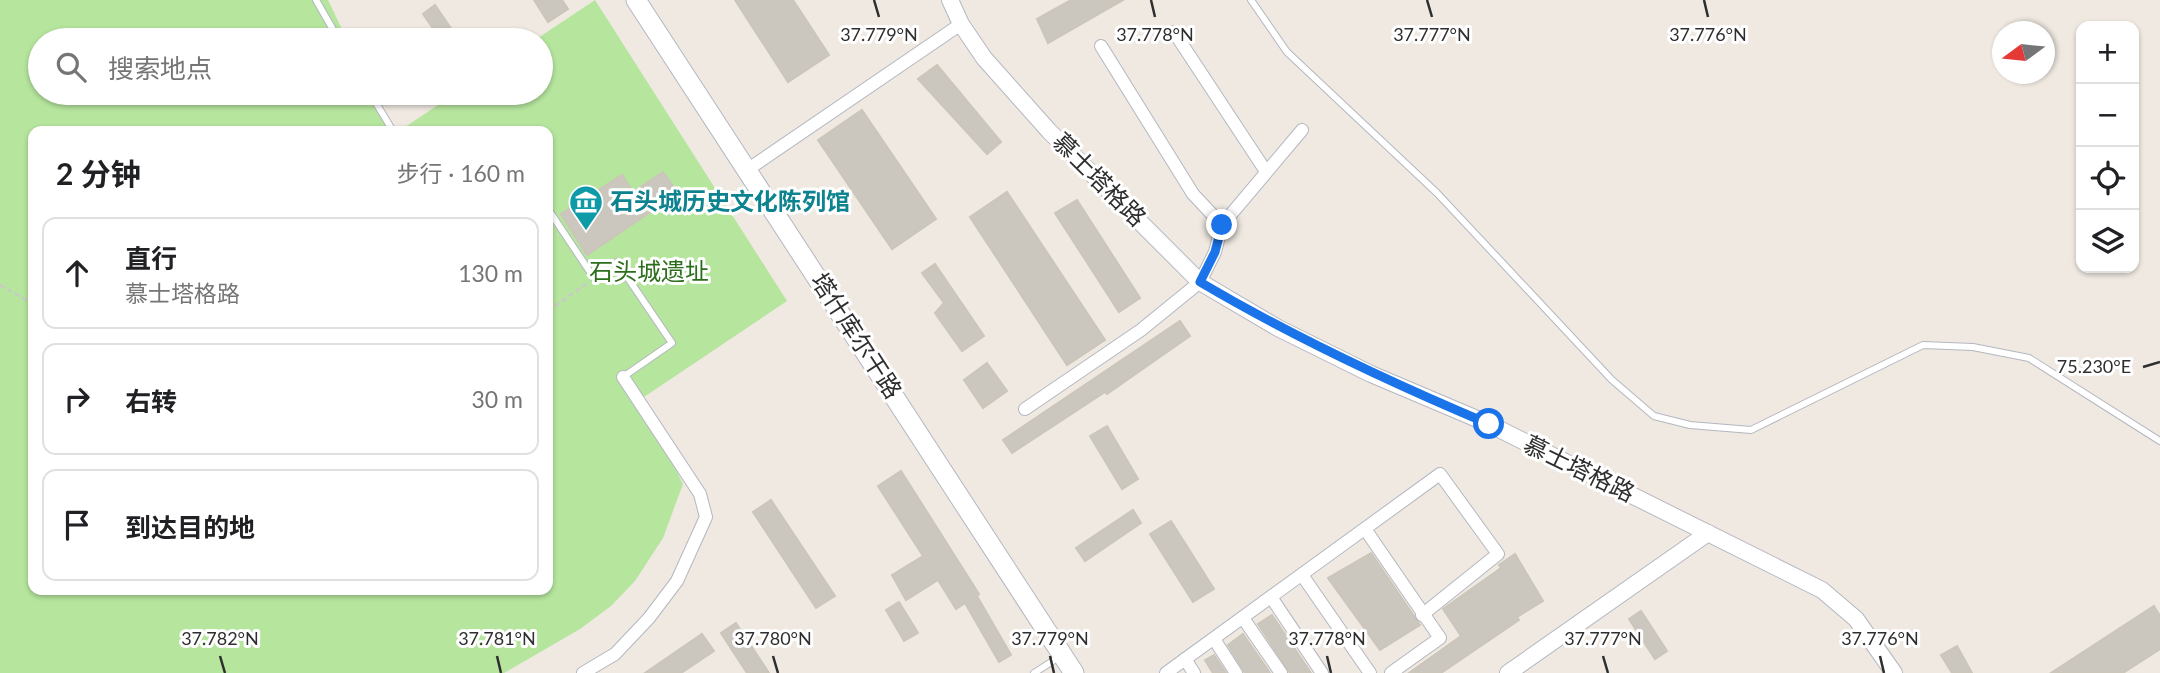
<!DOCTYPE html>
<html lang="zh">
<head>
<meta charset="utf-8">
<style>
  body { margin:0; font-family:Lato,"Noto Sans SC",sans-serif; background:#f2f2f2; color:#202124 }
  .controls { position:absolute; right:21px; top:21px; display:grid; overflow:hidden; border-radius:14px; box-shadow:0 2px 5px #0004 }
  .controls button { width:63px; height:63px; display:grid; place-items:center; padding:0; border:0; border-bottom:2px solid #e0e0e0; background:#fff; color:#202124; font:35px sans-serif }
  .compass { position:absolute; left:1992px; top:21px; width:63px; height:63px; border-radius:50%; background:#fff; box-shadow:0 2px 5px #0004; rotate:255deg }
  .stop { position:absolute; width:21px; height:21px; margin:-16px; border:5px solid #1a73e8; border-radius:50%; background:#fff }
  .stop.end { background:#1a73e8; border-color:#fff; box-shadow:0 2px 7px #0008 }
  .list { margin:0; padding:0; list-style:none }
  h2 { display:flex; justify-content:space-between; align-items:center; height:91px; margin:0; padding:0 28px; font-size:30px }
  h2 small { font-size:23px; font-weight:400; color:#757577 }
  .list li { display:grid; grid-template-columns:46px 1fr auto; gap:21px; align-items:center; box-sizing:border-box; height:112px; margin:0 14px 14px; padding:0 14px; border:2px solid #e0e0e0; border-radius:14px }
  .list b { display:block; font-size:26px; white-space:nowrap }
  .list p { margin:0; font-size:23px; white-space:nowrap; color:#757577 }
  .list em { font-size:23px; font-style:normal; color:#757577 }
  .icon { flex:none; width:38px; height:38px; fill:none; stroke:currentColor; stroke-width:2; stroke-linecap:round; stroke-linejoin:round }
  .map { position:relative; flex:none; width:2160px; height:673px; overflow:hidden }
  .search { position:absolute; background:#fff; box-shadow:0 2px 5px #0004; left:28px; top:28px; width:525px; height:77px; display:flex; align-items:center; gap:18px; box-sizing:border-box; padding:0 24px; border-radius:38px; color:#757577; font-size:26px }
  .panel { position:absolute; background:#fff; box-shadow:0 2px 5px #0004; left:28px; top:126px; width:525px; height:469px; border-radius:14px }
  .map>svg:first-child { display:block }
  .green { fill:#b6e59e }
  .building { fill:#cbc7bf; stroke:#cbc5ba; stroke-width:2 }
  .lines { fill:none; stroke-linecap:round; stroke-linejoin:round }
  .service-casing { stroke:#b4b7c1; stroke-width:8 }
  .minor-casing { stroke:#b4b7c1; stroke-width:14 }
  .tertiary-casing { stroke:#b4b7c1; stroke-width:18 }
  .secondary-casing { stroke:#b4b7c1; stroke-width:21 }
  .path { stroke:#c9c9c9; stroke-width:2.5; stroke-dasharray:5 3.5; stroke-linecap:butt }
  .service { stroke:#fff; stroke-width:6 }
  .minor { stroke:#fff; stroke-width:12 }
  .tertiary { stroke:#fff; stroke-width:16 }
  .secondary { stroke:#fff; stroke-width:19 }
  .route { stroke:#1a73e8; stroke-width:9 }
  .ticks { fill:none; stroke:#2e2e2e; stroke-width:2.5 }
  .labels { text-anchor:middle; stroke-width:6; stroke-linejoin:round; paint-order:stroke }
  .street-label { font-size:24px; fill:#2e2e2e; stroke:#fff }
  .culture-label { font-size:24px; font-weight:bold; fill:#0d838f; stroke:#fff; text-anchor:start }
  .park-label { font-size:24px; fill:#2c6e1b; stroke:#fff }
  .ticks-label { font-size:18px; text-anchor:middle; fill:#2e2e2e; stroke:#fff; stroke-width:6; stroke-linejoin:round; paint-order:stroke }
</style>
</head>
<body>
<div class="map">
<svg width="2160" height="673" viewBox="0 0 2160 673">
  <rect width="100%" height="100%" fill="#efe9e1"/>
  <polygon class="green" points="0,0 328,0 347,40 40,40 40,93 375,93 396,131 33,131 33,590 548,590 548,131 399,131 456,93 541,93 541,40 535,40 595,0 787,301 635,403 666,450 683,484 663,538 635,581 611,606 580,629 504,673 0,673"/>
  <g class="building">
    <polygon points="534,0 562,0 568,9 548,22"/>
    <polygon points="735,0 793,0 829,55 788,82"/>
    <polygon points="1071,0 1123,0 1048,43 1037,19"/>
    <polygon points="435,5 459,40 441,40 423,14"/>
    <polygon points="937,65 1001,142 987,154 918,79"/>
    <polygon points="862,110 936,219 892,249 818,140"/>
    <polygon points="663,172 678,193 587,255 561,214 622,175 633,192"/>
    <polygon points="1007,192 1105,340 1067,365 970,217"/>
    <polygon points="1077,200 1140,298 1119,312 1055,213"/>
    <polygon points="935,264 984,336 962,351 935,313 944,303 922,273"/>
    <polygon points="1180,321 1190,336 1107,394 1105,392 1012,453 1003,440"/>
    <polygon points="987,363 1007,391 983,408 964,380"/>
    <polygon points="1107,426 1138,479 1122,489 1090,436"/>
    <polygon points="901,471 979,594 977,596 1011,655 999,662 965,603 956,609 938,580 906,600 892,575 923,556 878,486"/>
    <polygon points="771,500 835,596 816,608 753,512"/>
    <polygon points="1133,510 1141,523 1085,561 1076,548"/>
    <polygon points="1171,521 1214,589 1193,602 1150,534"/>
    <polygon points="1371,553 1420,625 1380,650 1328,578"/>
    <polygon points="1515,554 1543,601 1517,617 1519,620 1441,673 1409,673 1461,636 1443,609 1501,568 1499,565"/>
    <polygon points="899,602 918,633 904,641 886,610"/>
    <polygon points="2154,606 2160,616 2160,649 2123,673 2051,673"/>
    <polygon points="1641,611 1667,651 1655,659 1629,619"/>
    <polygon points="1272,615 1311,673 1290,673 1258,624"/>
    <polygon points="736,623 769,673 747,673 721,633"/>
    <polygon points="702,634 714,651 681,673 645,673"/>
    <polygon points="1243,634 1270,673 1245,673 1228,645"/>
    <polygon points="1957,646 1972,673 1952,673 1941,655"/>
    <polygon points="1214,655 1226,673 1213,673 1205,660"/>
  </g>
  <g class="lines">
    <g class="service-casing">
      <g id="service">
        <polyline points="316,0 339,40"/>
        <polyline points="1251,0 1287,52 1437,193 1612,380 1654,416 1690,425 1751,430 1923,345 1973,347 2029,358 2160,441"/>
        <polyline points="370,93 393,131"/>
        <polyline points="548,209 594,278"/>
        <polyline points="617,262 672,343 623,377"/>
        <polyline points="1034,673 1059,657"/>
      </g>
    </g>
    <g class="minor-casing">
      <g id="minor">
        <polyline points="1174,32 1265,170"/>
        <polyline points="1101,46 1193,194 1222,225"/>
        <polyline points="747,170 961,24"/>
        <polyline points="1025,409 1141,330 1200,282 1215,252 1222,225 1302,130"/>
        <polyline points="1365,529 1440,638 1391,673"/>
        <polyline points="1302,575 1370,673"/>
        <polyline points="1271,597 1322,673"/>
        <polyline points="1243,618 1281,673"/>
        <polyline points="1214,639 1236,673"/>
        <polyline points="1185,659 1194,673"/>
        <polyline points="583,673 615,654 649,618 677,581 706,517 700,494 623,377"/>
        <polyline points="1166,673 1440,474 1498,554 1422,615"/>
      </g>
    </g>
    <g class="tertiary-casing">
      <g id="tertiary">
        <polyline points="950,0 961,24 984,58 1049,131 1200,282 1278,328 1371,374 1489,424 1822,590 1856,619 1894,673"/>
        <polyline points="1508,673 1708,533"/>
      </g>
    </g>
    <g class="secondary-casing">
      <polyline id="secondary" points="636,0 1074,673"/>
    </g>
    <g class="path">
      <polyline points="243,131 250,129 257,131"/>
      <polyline points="0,285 33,304"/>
      <polyline points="548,311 586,284"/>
    </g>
    <use href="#service" class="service"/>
    <use href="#minor" class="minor"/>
    <use href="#tertiary" class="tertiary"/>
    <use href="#secondary" class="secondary"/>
  </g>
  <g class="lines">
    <path class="route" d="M1222,225L1215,252L1200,282C1293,337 1389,382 1489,424"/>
  </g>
  <path class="ticks" d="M874,0L879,17M1151,0L1155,17M1427,0L1432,17M1704,0L1708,17M2143,367L2160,362M220,656L225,673M497,656L501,673M773,656L778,673M1050,656L1054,673M1327,656L1331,673M1603,656L1608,673M1880,656L1884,673"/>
  <defs>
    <g id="museum-pin" transform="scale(1.75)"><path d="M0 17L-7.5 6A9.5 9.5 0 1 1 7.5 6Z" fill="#0f9aa8" stroke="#fff"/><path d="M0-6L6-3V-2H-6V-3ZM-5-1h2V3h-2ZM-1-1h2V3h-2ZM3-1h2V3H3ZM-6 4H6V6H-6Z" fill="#fff"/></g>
  </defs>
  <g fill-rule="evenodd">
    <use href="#museum-pin" x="586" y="202"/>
  </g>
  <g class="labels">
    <g class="street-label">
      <text transform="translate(1099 180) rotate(45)" y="8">慕士塔格路</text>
      <text transform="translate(856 336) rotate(57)" y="8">塔什库尔干路</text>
      <text transform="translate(1579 469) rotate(26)" y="8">慕士塔格路</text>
    </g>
    <g class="culture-label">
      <text x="610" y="210">石头城历史文化陈列馆</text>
    </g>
    <g class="park-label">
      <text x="649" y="280">石头城遗址</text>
    </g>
  </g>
  <g class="ticks-label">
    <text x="879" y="41">37.779°N</text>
    <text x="1155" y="41">37.778°N</text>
    <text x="1432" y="41">37.777°N</text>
    <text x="1708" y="41">37.776°N</text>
    <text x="2094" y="373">75.230°E</text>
    <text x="220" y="645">37.782°N</text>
    <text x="497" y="645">37.781°N</text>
    <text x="773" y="645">37.780°N</text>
    <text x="1050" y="645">37.779°N</text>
    <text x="1327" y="645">37.778°N</text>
    <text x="1603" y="645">37.777°N</text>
    <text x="1880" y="645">37.776°N</text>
  </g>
</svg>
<div class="controls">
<button>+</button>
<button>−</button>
<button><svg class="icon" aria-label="locate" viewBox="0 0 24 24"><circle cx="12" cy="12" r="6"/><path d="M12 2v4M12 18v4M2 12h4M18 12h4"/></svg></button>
<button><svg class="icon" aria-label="layers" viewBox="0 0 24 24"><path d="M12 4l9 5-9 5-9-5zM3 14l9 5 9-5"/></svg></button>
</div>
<svg class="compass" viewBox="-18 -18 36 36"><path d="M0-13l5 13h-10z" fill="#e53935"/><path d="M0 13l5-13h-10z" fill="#757577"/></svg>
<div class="stop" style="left:1489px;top:424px"></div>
<div class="stop end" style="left:1222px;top:225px"></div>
<div class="search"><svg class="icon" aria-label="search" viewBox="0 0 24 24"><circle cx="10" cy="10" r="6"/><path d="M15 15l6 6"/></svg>搜索地点</div>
<section class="panel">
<h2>2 分钟<small>步行 · 160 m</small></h2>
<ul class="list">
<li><svg class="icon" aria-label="ahead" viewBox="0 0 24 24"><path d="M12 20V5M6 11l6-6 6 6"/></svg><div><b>直行</b><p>慕士塔格路</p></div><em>130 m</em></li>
<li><svg class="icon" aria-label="right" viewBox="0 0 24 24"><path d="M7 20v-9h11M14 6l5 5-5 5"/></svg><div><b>右转</b></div><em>30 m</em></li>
<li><svg class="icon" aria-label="arrive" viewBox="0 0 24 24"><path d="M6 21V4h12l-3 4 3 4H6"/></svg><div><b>到达目的地</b></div></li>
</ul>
</section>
</div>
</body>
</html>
